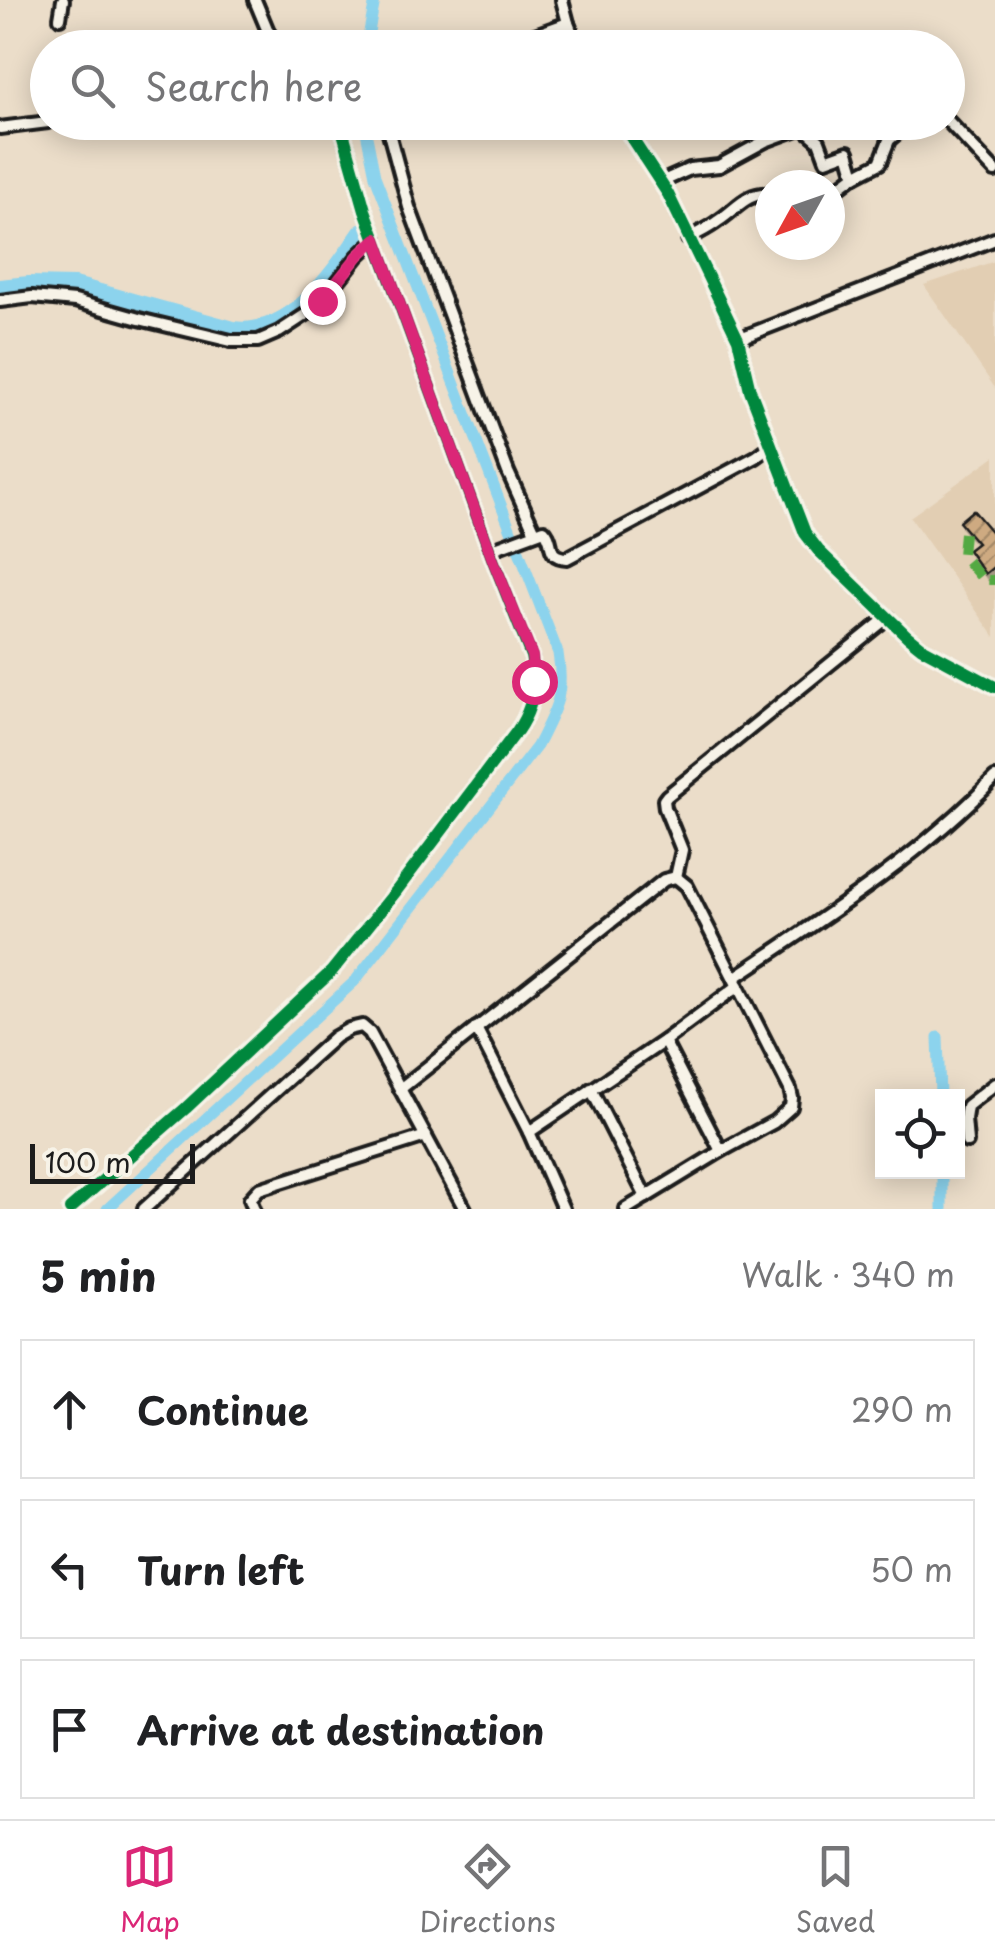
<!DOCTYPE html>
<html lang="en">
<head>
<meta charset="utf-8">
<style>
  body { margin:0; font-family:"Playpen Sans",sans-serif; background:#f6f6f6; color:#202124 }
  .controls { position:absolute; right:30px; bottom:30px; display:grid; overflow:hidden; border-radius:0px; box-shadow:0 5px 25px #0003 }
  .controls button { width:90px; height:90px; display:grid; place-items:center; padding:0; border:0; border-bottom:2px solid #e0e0e0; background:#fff; color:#202124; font:50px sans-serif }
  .compass { position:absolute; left:755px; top:170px; width:90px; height:90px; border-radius:50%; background:#fff; box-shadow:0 5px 25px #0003; rotate:230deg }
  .scale { position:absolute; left:30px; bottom:25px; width:165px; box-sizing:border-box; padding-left:10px; border:5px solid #1c1c1c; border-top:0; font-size:28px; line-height:35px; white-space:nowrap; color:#1c1c1c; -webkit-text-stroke:8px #f7f3e8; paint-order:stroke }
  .stop { position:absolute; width:30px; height:30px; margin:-22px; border:8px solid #db2777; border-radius:50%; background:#fff }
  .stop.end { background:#db2777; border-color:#fff; box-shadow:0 2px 10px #0008 }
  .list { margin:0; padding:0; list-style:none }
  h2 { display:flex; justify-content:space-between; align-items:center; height:130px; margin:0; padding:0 40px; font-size:42px }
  h2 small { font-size:32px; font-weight:400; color:#757577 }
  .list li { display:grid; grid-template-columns:65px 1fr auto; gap:30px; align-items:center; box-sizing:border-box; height:140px; margin:0 20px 20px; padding:0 20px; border:2px solid #e0e0e0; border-radius:0px }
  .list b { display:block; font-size:38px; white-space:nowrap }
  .list em { font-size:32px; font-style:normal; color:#757577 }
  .icon { flex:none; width:55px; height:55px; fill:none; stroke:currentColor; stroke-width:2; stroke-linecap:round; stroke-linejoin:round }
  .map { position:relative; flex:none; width:995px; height:1209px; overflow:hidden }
  .search { position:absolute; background:#fff; box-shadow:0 5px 25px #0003; left:30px; right:30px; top:30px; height:110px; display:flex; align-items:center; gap:25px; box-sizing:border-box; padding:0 35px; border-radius:55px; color:#757577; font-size:38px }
  .sheet { height:610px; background:#fff }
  nav { display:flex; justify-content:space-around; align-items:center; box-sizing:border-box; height:140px; border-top:2px solid #e0e0e0; background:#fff; font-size:28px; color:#757577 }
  nav a { display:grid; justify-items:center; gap:5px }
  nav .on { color:#db2777 }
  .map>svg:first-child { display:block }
  .built { fill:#e2ceb3 }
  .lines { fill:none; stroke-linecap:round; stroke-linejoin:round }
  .canal { stroke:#8cd3ed; stroke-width:11 }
  .river { stroke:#8cd3ed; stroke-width:20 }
  .building { fill:url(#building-hatch); stroke:#1c1c1c; stroke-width:2.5; filter:url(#shadow) }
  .street-casing { stroke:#1c1c1c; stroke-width:18 }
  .street { stroke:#f7f3e8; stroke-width:10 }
  .quiet { stroke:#52a943; stroke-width:10; stroke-dasharray:20 10; stroke-linecap:butt }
  .cycleway-casing { stroke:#f7f3e8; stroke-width:19 }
  .cycleway { stroke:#00873e; stroke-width:12 }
  .route { stroke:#db2777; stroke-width:12 }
</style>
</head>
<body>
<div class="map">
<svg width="995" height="1209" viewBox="0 0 995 1209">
  <defs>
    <pattern id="building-hatch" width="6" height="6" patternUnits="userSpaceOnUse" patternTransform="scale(2.5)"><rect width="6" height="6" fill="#ceaa81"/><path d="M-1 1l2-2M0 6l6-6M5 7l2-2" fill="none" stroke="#a68a69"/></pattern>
    <filter id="shadow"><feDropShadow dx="3.5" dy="6" stdDeviation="0" flood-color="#0004"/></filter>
  </defs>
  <rect width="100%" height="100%" fill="#ebddc9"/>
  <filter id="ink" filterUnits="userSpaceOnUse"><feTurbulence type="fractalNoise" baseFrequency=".01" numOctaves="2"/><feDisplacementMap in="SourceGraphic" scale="20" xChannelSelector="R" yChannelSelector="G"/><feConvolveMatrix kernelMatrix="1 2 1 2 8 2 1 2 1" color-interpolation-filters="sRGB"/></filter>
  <g filter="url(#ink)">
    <g class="built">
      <polygon points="995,261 995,388 924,285"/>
      <polygon points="995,456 995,637 910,517"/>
    </g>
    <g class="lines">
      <g class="canal">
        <polyline points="366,48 375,0"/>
        <polyline points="938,1037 940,1096"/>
        <polyline points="942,1172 942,1209"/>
        <path d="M107,1209L355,981L537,746C556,708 565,696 558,653L375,176L364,122"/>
      </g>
      <path class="river" d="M0,289L29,286L74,287L233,331C292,339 334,275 363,233"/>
    </g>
    <polygon class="building" points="973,510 995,536 995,566 985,574 968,550 977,543 959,522"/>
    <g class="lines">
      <g class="street-casing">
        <g id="street">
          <polyline points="255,0 275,48"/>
          <polyline points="562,0 568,23"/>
          <polyline points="60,18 63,0"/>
          <polyline points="499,48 568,23 578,48"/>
          <polyline points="948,121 995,171"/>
          <polyline points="386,122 409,207 508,472 535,532"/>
          <polyline points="621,122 668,194 738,339 750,390 805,533 818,550 907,636 922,648 995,687"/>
          <polyline points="0,128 48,122"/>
          <polyline points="661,182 690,169 719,166 765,141 803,127 819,141 826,160 848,152 855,176"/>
          <polyline points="830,194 851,178 880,163 889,140 910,122"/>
          <path d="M688,239C698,233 709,228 718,221C737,209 746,192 770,194"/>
          <polyline points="0,301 32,297 75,301 139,319 231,341 258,341 279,332 311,311 331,290 358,256 376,239"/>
          <polyline points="738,339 995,239"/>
          <path d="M490,550L544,530C556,542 544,557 567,558L756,457L771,446"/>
          <polyline points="676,877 682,850 665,808 664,800 667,796 888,617"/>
          <path d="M734,978C825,917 918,858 995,778"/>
          <polyline points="476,1028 529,1132 563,1209"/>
          <polyline points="664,1041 721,1151"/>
          <polyline points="400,1089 664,880 676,877"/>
          <polyline points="591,1089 646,1197"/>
          <polyline points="529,1132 664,1041 738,986"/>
          <polyline points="967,1142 965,1119 967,1106 995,1084"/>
          <path d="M70,1209L186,1108L331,972L397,890L517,731C533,708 538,684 531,656L493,560L365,210L340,122"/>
          <polyline points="144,1209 335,1037 349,1029 362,1026 370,1033 465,1209"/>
          <polyline points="254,1209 250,1199 259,1189 426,1136"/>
          <polyline points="626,1209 721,1151 774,1122 791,1107 792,1098 790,1089 687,886 676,877"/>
        </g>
      </g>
      <use href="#street" class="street"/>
      <polyline class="quiet" points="964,533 962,555 983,580 995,580"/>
      <g class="cycleway-casing">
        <g id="cycleway">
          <polyline points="621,122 668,194 738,339 750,390 805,533 818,550 907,636 922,648 995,687"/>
          <path d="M70,1209L186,1108L331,972L397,890L517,731C533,708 538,684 531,656L493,560L365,210L340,122"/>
        </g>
      </g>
      <use href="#cycleway" class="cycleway"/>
    </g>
  </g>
  <g class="lines" filter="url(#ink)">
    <polyline class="route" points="322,301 358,256 376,239 493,560 532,656 534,681"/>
  </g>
</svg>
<div class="controls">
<button><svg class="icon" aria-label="locate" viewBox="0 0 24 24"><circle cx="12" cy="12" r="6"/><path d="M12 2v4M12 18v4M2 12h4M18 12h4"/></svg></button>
</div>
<svg class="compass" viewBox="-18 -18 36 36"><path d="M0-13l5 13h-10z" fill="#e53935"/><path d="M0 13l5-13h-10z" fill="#757577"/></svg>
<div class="scale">100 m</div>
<div class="stop" style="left:534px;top:681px"></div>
<div class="stop end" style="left:322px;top:301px"></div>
<div class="search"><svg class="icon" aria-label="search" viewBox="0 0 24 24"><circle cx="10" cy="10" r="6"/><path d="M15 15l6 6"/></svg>Search here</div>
</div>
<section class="sheet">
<h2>5 min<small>Walk · 340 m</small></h2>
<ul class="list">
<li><svg class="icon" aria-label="ahead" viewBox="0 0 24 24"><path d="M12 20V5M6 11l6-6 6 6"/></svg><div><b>Continue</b></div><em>290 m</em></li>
<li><svg class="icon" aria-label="left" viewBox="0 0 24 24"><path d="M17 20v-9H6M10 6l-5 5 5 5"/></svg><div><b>Turn left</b></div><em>50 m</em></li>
<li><svg class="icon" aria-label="arrive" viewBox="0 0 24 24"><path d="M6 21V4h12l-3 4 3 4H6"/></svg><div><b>Arrive at destination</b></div></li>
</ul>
</section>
<nav>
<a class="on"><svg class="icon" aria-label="map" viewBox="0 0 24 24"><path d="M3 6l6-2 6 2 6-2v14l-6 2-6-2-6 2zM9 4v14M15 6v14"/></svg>Map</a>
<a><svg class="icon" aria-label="directions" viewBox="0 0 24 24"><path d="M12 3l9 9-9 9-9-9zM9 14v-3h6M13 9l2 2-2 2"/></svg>Directions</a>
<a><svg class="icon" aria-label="saved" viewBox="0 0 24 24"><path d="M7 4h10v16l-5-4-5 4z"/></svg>Saved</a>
</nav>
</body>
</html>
